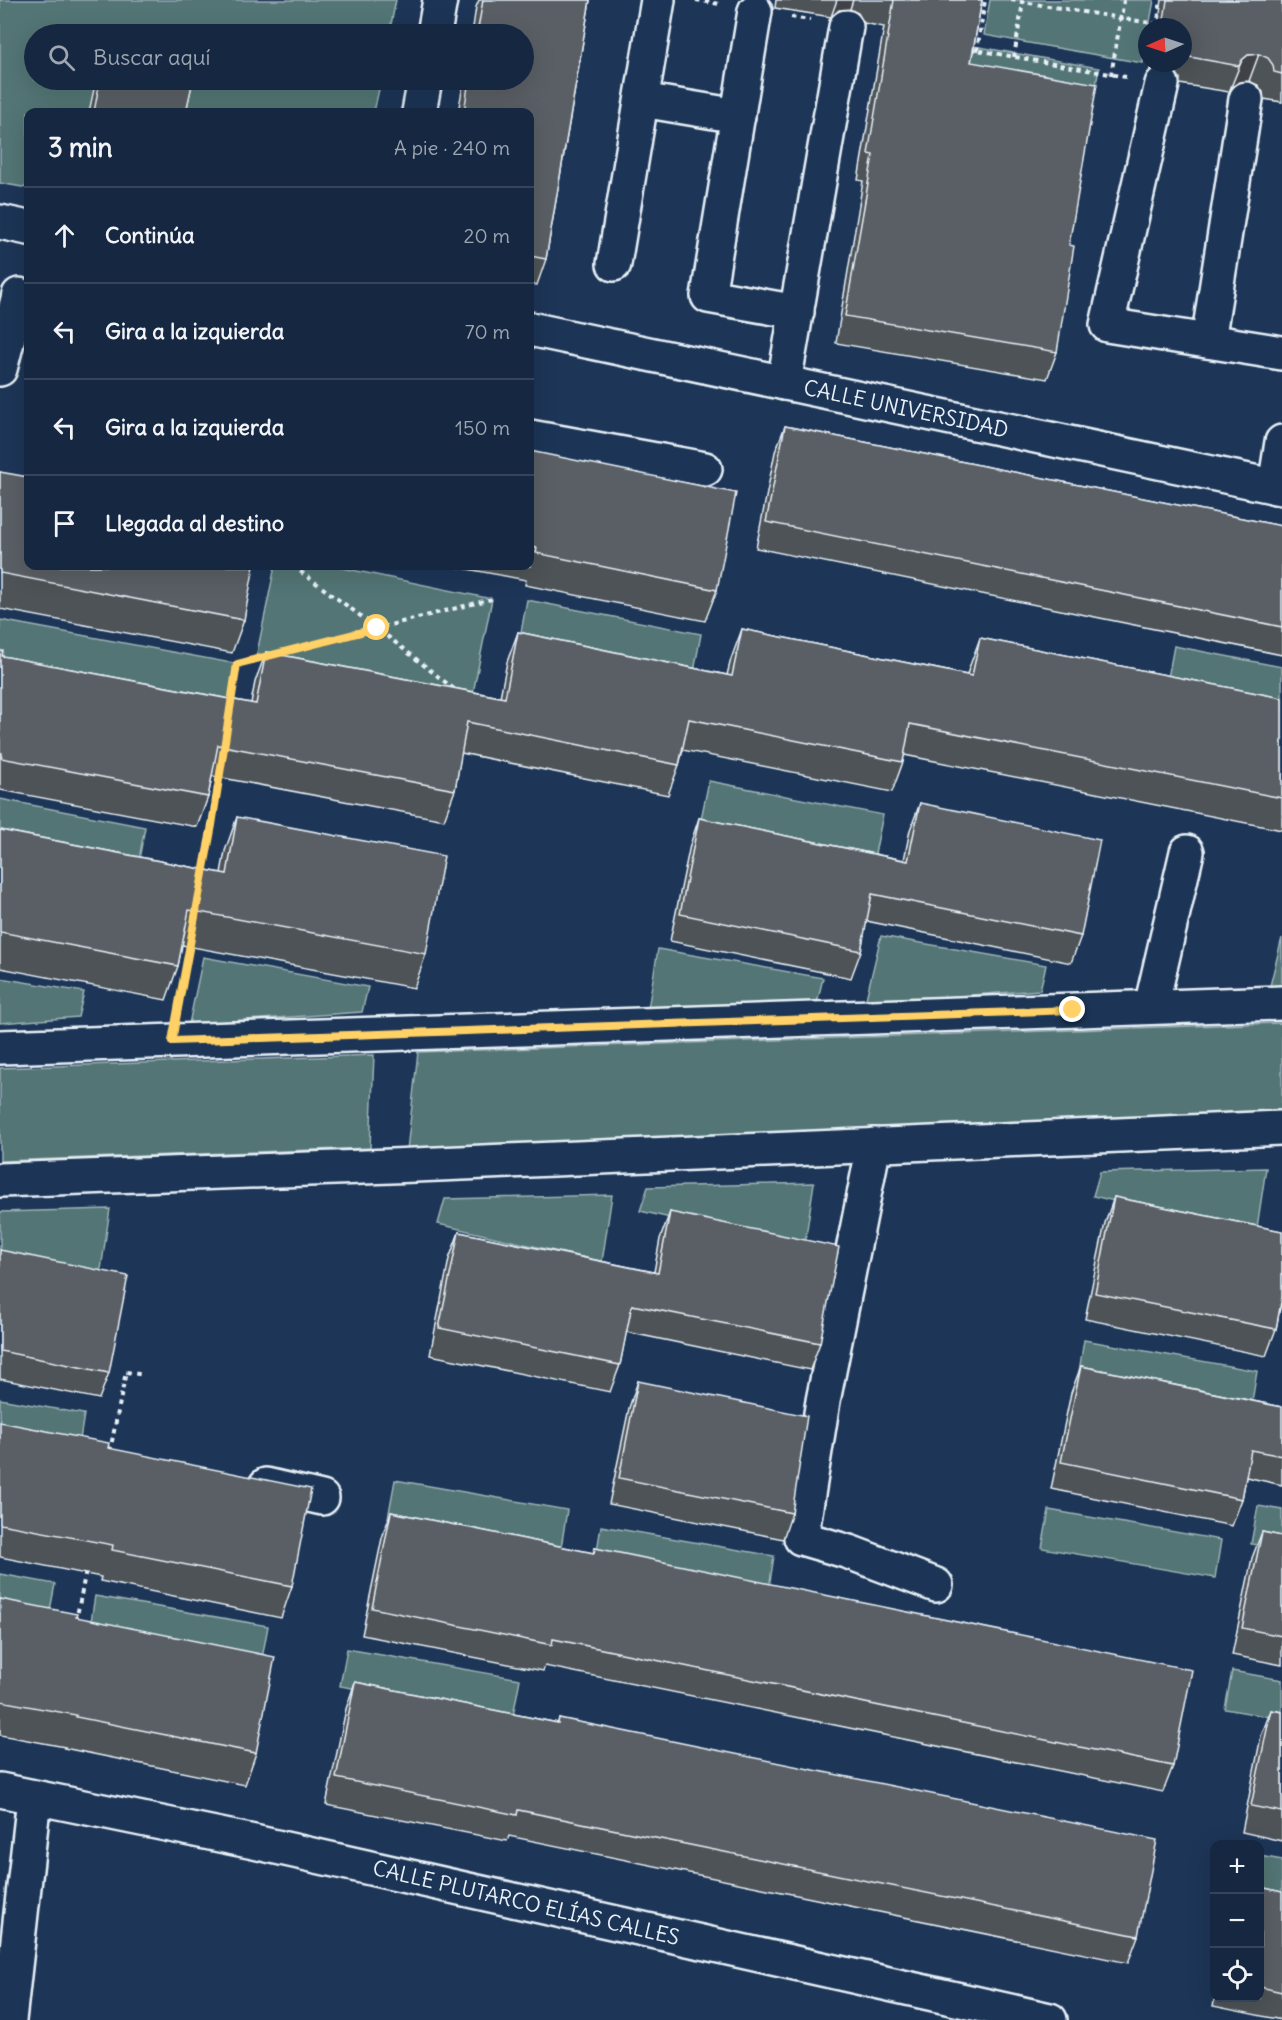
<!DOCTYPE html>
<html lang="es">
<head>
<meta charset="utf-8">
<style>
  body { margin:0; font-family:Delius,sans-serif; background:#23344c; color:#f1f3f6 }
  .controls { position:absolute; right:18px; bottom:18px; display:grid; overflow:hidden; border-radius:12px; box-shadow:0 6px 24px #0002 }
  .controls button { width:54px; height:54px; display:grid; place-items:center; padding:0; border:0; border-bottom:2px solid #35445a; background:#162841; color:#f1f3f6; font:30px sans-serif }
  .compass { position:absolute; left:1138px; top:18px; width:54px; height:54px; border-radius:50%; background:#162841; box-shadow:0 6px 24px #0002; rotate:267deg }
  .stop { position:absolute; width:18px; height:18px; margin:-14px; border:4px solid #ffd166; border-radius:50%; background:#fff }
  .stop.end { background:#ffd166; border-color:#fff; box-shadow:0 2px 6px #0008 }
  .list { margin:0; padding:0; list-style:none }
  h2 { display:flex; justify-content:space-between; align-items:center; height:78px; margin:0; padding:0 24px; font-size:26px }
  h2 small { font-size:20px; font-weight:400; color:#9ea6b1 }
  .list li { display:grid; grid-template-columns:39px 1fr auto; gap:18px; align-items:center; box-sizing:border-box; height:96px; padding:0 24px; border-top:2px solid #35445a }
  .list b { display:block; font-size:22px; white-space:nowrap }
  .list em { font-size:20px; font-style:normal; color:#9ea6b1 }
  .icon { flex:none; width:33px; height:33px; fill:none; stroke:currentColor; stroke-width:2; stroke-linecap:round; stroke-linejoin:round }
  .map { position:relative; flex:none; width:1282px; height:2020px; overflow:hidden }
  .search { position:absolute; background:#162841; box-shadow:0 6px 24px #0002; left:24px; top:24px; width:510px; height:66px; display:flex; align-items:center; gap:15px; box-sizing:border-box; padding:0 21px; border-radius:33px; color:#9ea6b1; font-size:22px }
  .panel { position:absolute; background:#162841; box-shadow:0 6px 24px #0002; left:24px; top:108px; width:510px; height:462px; border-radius:12px }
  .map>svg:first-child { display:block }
  .green { fill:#527575; stroke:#9db3b6; stroke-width:1.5 }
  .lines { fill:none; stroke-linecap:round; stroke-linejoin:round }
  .minor-casing { stroke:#e8f1f8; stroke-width:38 }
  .path { stroke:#e8f1f8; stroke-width:4; stroke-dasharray:4.5 4.5; stroke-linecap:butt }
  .minor { stroke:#1d3557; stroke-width:33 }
  .wall { fill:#4d5257; stroke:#e8f1f8; stroke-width:1.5 }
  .shaded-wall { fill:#3f4247; stroke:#e8f1f8; stroke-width:1.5 }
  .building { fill:#5a5f65; stroke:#e8f1f8; stroke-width:1.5 }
  .route { stroke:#ffd166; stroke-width:8 }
  .labels { text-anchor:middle; stroke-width:4.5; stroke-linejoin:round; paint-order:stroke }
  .street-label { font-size:21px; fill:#e8f1f8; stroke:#1d3557 }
</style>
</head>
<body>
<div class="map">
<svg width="1282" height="2020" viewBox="0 0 1282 2020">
  <rect width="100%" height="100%" fill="#1d3557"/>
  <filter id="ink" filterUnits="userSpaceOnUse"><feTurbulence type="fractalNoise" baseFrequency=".0167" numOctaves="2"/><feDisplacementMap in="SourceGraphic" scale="12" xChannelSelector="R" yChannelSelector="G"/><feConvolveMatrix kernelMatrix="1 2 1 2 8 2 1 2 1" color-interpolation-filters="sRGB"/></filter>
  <g filter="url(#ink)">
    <g class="green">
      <polygon points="0,0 396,0 389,34 34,34 34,80 381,80 374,112 28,112 28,188 0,183"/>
      <polygon points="990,0 1154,0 1149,27 1147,27 1143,63 984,35"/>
      <polygon points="888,31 1099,68 1093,103 882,67"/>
      <polygon points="275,566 333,566 492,599 471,703 256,658"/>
      <polygon points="527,600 701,634 693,677 519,643"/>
      <polygon points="0,620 237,664 228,711 0,668"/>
      <polygon points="1174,646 1282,667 1282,711 1166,689"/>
      <polygon points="709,781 883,815 874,858 700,824"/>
      <polygon points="0,799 145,827 137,870 0,843"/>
      <polygon points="881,936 1046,965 1040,990 865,1003"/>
      <polygon points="1282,938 1282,989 1269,990"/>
      <polygon points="658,949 823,978 817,1003 647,1015"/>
      <polygon points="203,957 368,987 362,1012 189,1024"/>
      <polygon points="0,978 84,992 78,1017 0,1023"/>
      <polygon points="1282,1023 1282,1111 407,1150 418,1052"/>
      <polygon points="374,1055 370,1148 0,1161 0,1068"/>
      <polygon points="1266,1168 1256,1234 1093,1196 1100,1172"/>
      <polygon points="814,1183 804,1249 640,1211 648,1187"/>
      <polygon points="612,1195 602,1262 438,1224 445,1199"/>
      <polygon points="110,1209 100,1276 0,1252 0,1212"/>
      <polygon points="1084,1340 1257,1371 1251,1408 1078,1378"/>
      <polygon points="0,1399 84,1414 78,1452 0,1438"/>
      <polygon points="395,1480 567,1510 561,1548 388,1518"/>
      <polygon points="1258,1506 1282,1510 1282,1549 1251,1544"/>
      <polygon points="1049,1510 1221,1540 1215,1578 1042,1548"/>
      <polygon points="601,1526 774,1556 768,1594 595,1564"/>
      <polygon points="0,1574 55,1584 48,1621 0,1613"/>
      <polygon points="95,1596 268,1626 261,1664 89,1634"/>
      <polygon points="347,1649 520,1679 513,1716 340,1686"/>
      <polygon points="1232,1671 1282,1680 1282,1719 1225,1709"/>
      <polygon points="1260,1856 1282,1860 1282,1899 1260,1895"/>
    </g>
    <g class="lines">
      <g class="minor-casing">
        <g id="minor">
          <polyline points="755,11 708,296 797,312"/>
          <polyline points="434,34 440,0"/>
          <polyline points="1162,84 1107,325 1282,353"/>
          <polyline points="642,100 738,116"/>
          <polyline points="419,112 425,80"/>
          <polyline points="0,222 28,228"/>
          <polyline points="614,264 658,0"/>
          <polyline points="530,329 1282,488"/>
          <polyline points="1208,341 1246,99"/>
          <polyline points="0,369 19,295"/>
          <polyline points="784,383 846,27"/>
          <polyline points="530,437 705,469"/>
          <polyline points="1275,487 1282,442"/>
          <polyline points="1151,1007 1187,852"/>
          <polyline points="0,1047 1282,1003"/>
          <polyline points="874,1145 823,1401 801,1538 849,1552 936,1585"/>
          <polyline points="0,1180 391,1166 1282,1128"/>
          <polyline points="266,1485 322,1498"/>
          <polyline points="0,1790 254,1842 1050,2020"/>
          <polyline points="9,2020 34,1798"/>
        </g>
      </g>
      <g class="path">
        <polyline points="696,0 719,4"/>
        <polyline points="1011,0 1157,24"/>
        <polyline points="791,17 810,20"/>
        <polyline points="1157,27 1161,0"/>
        <polyline points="971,49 1126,77"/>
        <polyline points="977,51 985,0"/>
        <polyline points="1014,57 1023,2"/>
        <polyline points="1111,75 1124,0"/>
        <polyline points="293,566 377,628 454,689"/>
        <polyline points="230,702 237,664 492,599"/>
        <polyline points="203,872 219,773"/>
        <polyline points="179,1005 191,941"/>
        <polyline points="110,1451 126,1372 144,1375"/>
        <polyline points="76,1621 86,1570"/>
      </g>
      <use href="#minor" class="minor"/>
    </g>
    <g class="wall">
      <polygon points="479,0 590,0 546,259 537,285 530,284 530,112 458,112 464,80 524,80 524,34 472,34 476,7"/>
      <polygon points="776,0 982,0 971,62 1069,245 1057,352 1047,379 836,343 863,181 858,180 884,27 864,23 858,13 850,9 839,10 831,17 775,8"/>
      <polygon points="1162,0 1282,0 1282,102 1264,99 1263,92 1258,85 1249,81 1239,82 1232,87 1229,92 1180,84 1180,78 1175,71 1167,66 1157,66 1150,70 1152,63 1183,63 1183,27 1158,27"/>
      <polygon points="96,80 193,80 186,112 89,112"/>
      <polygon points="785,426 1282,526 1282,655 756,548 775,452"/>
      <polygon points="530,451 717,590 705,621 525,585 526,580 451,566 530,566"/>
      <polygon points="0,472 244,620 232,653 0,609"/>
      <polygon points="742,629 967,675 969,668 980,638 1282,698 1282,830 904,755 903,762 892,792 683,750 679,765 668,795 461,753 455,790 444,820 212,776 208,797 197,827 0,790 0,651 2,656 251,703 255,682 266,652 500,697 507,662 518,632 727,675 731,659"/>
      <polygon points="920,803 1081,936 1071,963 866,921 861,951 851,978 670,941 690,845 699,818 904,860 910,830"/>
      <polygon points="237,817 426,954 414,988 182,945 178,966 166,1000 0,968 0,830 221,873 225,851"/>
      <polygon points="1114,1197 1282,1231 1282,1307 1280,1307 1276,1329 1266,1356 1085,1319 1105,1223"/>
      <polygon points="670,1212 820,1343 810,1370 626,1332 620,1365 610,1392 430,1355 449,1259 459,1232 654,1272 660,1239"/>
      <polygon points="0,1250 109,1373 99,1399 0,1379"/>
      <polygon points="1081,1366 1282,1407 1282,1485 1246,1477 1242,1499 1232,1526 1051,1489 1071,1393"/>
      <polygon points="638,1381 792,1513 783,1539 609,1504 629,1408"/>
      <polygon points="0,1422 108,1448 292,1586 281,1618 100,1581 101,1577 0,1557"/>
      <polygon points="391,1512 593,1553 595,1548 1173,1766 1163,1792 545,1666 543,1671 362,1635 382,1538"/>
      <polygon points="1262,1532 1282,1536 1282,1665 1232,1655 1252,1558"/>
      <polygon points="0,1599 76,1617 256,1753 245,1785 64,1748 65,1747 0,1735"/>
      <polygon points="355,1682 558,1723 559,1718 1138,1936 1128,1963 509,1836 507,1841 326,1805 346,1709"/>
      <polygon points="1271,1710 1282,1712 1282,1841 1242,1832 1261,1736"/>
      <polygon points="1260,1887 1282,1892 1282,2020 1213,2006 1215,1997 1215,1998 1260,1998"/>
    </g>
    <g class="shaded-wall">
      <polygon points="837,0 853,0 850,9 839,10 831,17"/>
      <polygon points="1259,54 1249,81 1239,82 1232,87 1229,92 1242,60 1248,55"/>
      <polygon points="1153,63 1168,63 1167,66 1157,66 1150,70"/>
    </g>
    <g class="building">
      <polygon points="483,0 590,0 546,259 530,256 530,112 464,112 469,80 524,80 524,34 477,34"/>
      <polygon points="892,0 982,0 971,62 1097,84 1069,245 1074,246 1057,352 845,316 873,155 868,154 894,0"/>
      <polygon points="1167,0 1282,0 1282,74 1274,72 1273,65 1268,58 1259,54 1248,55 1242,60 1239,66 1190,57 1189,51 1185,44 1183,43 1183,27 1163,27"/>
      <polygon points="100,80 193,80 186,112 94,112"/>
      <polygon points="785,426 1282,526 1282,627 766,522"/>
      <polygon points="530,451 736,493 717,590 536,553 537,548 530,547"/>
      <polygon points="0,472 28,477 28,566 254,566 244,620 0,573"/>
      <polygon points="742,629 972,676 980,638 1282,698 1282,798 910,724 903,762 689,719 679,765 467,722 455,790 218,745 208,797 1,758 2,753 0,753 0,651 3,651 2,656 256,704 266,652 505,698 518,632 732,676"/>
      <polygon points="920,803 1100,840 1081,936 872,894 861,951 680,914 699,818 908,861"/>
      <polygon points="237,817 444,856 426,954 189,910 178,966 0,932 0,830 227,874"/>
      <polygon points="1114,1197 1282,1231 1282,1297 1276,1329 1095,1293"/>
      <polygon points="670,1212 839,1247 820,1343 632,1305 620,1365 439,1328 459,1232 658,1273"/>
      <polygon points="0,1250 128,1276 109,1373 0,1351"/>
      <polygon points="1081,1366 1282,1407 1282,1456 1251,1450 1242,1499 1061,1462"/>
      <polygon points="638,1381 807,1416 792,1513 619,1478"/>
      <polygon points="0,1422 109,1443 108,1448 311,1489 292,1586 112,1550 113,1545 0,1524"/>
      <polygon points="391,1512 594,1553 595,1548 1192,1670 1173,1766 553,1639 552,1645 372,1608"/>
      <polygon points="1262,1532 1282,1536 1282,1636 1242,1628"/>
      <polygon points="0,1599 77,1614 76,1617 275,1657 256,1753 76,1717 76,1715 0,1701"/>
      <polygon points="355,1682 558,1723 559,1718 1157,1840 1138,1936 518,1810 517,1815 336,1778"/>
      <polygon points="1271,1710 1282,1712 1282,1812 1251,1806"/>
      <polygon points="1260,1887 1282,1892 1282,1992 1260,1987"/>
    </g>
  </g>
  <g class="lines" filter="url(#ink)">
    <polyline class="route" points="377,628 237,664 212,825 172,1041 1073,1010"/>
  </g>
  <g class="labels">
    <g class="street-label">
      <text transform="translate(906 409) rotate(12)" y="7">CALLE UNIVERSIDAD</text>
      <text transform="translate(526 1903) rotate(13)" y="7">CALLE PLUTARCO ELÍAS CALLES</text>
    </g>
  </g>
</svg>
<div class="controls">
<button>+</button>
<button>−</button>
<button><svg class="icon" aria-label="locate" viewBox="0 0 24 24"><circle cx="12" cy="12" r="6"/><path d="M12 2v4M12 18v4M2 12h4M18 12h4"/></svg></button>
</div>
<svg class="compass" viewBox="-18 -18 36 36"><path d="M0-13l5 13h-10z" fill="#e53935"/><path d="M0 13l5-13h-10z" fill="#9ea6b1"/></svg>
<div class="stop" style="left:377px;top:628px"></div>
<div class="stop end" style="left:1073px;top:1010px"></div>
<div class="search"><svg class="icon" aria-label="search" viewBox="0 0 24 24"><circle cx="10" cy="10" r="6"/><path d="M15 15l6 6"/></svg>Buscar aquí</div>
<section class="panel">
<h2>3 min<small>A pie · 240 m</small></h2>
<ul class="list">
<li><svg class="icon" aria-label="ahead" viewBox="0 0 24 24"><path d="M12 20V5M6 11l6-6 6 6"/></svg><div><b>Continúa</b></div><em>20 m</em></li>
<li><svg class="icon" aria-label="left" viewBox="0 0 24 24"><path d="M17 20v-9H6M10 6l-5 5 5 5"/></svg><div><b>Gira a la izquierda</b></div><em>70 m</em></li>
<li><svg class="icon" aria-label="left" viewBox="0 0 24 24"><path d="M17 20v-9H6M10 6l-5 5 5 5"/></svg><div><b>Gira a la izquierda</b></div><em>150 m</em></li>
<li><svg class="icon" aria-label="arrive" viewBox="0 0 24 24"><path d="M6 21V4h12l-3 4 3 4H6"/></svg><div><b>Llegada al destino</b></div></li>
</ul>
</section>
</div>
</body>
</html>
